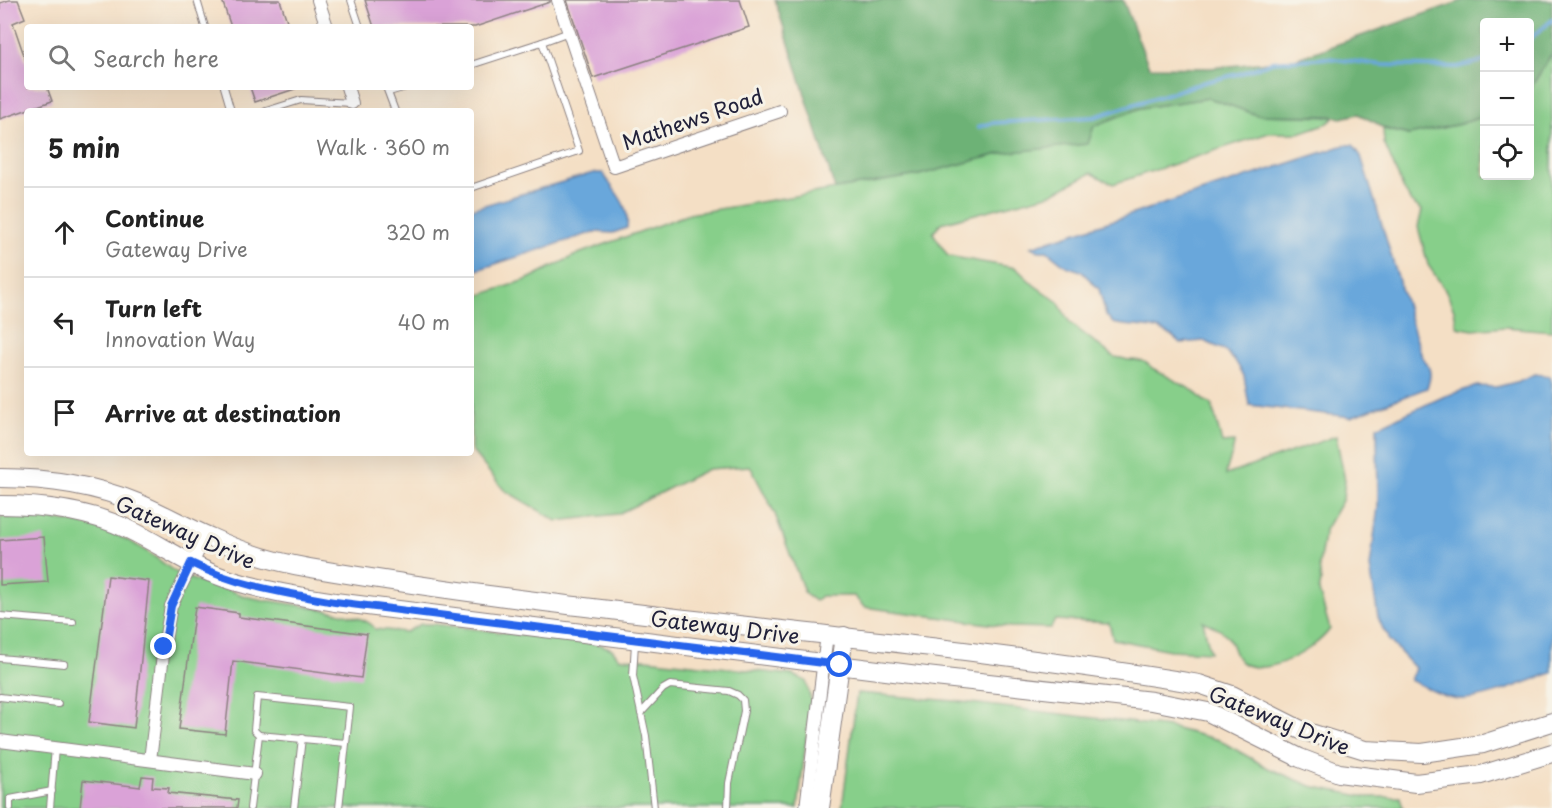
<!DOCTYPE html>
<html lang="en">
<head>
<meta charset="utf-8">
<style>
  body { margin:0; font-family:"Playpen Sans",sans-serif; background:#f2f2f2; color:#222 }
  .controls { position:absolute; right:18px; top:18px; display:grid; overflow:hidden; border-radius:6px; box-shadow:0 6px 24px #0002 }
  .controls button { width:54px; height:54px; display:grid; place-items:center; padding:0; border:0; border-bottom:2px solid #e0e0e0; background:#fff; color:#222; font:30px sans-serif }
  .stop { position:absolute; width:18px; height:18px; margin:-14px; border:4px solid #2563eb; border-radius:50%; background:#fff }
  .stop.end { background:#2563eb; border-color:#fff; box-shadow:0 2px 6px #0008 }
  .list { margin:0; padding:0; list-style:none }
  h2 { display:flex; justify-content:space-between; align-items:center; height:78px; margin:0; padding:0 24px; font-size:26px }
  h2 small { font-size:20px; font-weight:400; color:#767676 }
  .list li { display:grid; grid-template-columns:39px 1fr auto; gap:18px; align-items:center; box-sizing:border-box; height:90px; padding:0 24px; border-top:2px solid #e0e0e0 }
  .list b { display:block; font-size:22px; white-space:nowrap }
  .list p { margin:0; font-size:20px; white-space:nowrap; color:#767676 }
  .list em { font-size:20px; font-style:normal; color:#767676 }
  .icon { flex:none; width:33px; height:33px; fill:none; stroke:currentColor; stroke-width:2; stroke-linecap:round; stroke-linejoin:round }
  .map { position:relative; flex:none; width:1552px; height:808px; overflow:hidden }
  .search { position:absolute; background:#fff; box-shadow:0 6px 24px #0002; left:24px; top:24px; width:450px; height:66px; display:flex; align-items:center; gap:15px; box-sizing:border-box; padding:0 21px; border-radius:6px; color:#767676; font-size:22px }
  .panel { position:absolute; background:#fff; box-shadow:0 6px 24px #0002; left:24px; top:108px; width:450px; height:348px; border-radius:6px }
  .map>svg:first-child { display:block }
  .green { fill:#87cf8a; stroke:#547862; stroke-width:1.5 }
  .forest { fill:#6db276; stroke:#486a58; stroke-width:1.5 }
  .water { fill:#69a7db; stroke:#46648b; stroke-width:1.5 }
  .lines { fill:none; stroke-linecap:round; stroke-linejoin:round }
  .stream { stroke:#69a7db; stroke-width:4 }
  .building { fill:#daa2d7 }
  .lane-casing { stroke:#8b8080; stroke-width:8 }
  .street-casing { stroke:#8b8080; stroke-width:14 }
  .secondary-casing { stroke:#8b8080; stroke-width:20 }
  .lane { stroke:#fff; stroke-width:6 }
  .street { stroke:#fff; stroke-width:12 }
  .secondary { stroke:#fff; stroke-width:18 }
  .route { stroke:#2563eb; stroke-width:8 }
  .labels { text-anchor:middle; stroke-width:6; stroke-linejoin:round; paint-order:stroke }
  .street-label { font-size:21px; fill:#22223b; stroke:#f7f3e8 }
</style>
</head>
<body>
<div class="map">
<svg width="1552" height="808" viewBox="0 0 1552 808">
  <rect width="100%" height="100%" fill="#f7f3e8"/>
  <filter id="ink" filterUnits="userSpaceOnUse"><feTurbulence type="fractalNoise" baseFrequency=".0167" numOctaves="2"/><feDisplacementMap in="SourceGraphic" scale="12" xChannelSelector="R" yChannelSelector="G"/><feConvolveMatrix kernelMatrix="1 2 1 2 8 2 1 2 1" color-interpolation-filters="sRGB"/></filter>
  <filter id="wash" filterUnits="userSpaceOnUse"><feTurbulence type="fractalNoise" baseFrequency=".008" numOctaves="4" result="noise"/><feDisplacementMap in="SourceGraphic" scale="24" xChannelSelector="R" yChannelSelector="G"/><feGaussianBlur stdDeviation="1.35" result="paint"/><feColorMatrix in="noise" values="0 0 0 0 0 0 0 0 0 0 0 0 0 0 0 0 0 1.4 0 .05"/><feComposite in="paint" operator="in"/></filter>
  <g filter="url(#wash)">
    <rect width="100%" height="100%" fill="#f4dfc5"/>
    <g class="green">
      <polygon points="1552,53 1552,331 1505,327 1473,330 1457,327 1454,310 1446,291 1428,265 1418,227 1422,210 1411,202 1403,188 1384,143 1383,129 1409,135 1460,124 1484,116 1484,176 1530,176 1530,89"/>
      <path d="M1209,98L1257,115L1335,117L1328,123L1299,133H1269L1113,184L1091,173L1051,194L941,223L933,233L948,256L1016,268L1034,285L1058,302L1070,323L1114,357C1120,357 1123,359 1129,360C1139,361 1145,359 1152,368L1194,391L1203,400L1212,404L1222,443L1234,442C1234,454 1227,463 1226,475L1336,436L1345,480L1343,499L1325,530L1319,565L1321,582L1319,591L1330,629C1315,650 1270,676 1244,664C1233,658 1234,644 1227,636C1223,630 1210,625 1203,621L1210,652L1170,650L1113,639L1109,623L1055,620L1051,628L1011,627L864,607L854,596H821L815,601L805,594L775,514L750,466L708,469L618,514L557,521L504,490L471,450V298L526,280L578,254L689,214L919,175L1003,153L1094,126L1140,108Z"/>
      <path d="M0,517C41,517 84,520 121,537C140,546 156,557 171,569C185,580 211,584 227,589C234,592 241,595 249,597C272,603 366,610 375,629L406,632L421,624H433L599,644L612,649L619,658L646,659L793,675L806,681L811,700L798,808H0Z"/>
      <polygon points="857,693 954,701 1169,727 1219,740 1268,768 1311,786 1366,797 1400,797 1403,808 842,808"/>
    </g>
    <polygon class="forest" points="775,0 1123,0 1149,67 1210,68 1295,59 1464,0 1552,0 1552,53 1530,89 1530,22 1484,22 1484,116 1460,124 1409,135 1383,128 1376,123 1358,114 1342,118 1330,116 1257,115 1209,98 1140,108 1094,126 1088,144 1003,153 919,175 835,189"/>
    <g class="water">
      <path d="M1345,145H1353L1361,156L1422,357C1431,367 1432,375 1427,388L1351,417L1249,405L1244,376L1236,362L1224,350L1204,341L1180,343C1160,322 1140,329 1113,323L1106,315L1099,289L1081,271L1066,266L1047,251H1039L1031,247Z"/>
      <path d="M593,173H603C615,194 630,203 627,228L613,233L594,232L471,272V209Z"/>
      <path d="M1535,374L1549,376L1552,383V673C1527,681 1488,699 1462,699C1447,700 1423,686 1410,680L1415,668L1388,639L1389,636L1384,631L1378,617L1370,567L1378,507L1377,427L1445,396L1477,386L1496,387L1516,382Z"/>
    </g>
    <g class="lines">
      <g class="stream">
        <polyline points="1530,39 1552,20"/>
        <polyline points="978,127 992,123 1094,117 1205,82 1242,73 1272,62 1327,58 1382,65 1457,67 1484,61"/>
      </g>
    </g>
    <g id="blocks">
      <g class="building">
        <polygon points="9,0 18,0 25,18 13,23 27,64 27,87 47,87 52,101 0,119 0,3"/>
        <polygon points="222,0 280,0 289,27 231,27"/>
        <polygon points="365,0 550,0 550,2 475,27 374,27"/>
        <polygon points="567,0 740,0 749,27 593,78"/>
        <polygon points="250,87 295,87 295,89 255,102"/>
        <polygon points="44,537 48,582 0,585 0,540"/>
        <polygon points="108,576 149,581 134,728 89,722"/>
        <polygon points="195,607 239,613 239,617 367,634 361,678 233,661 225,734 179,729"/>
        <polygon points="142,776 153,777 152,787 169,788 168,793 238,800 237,808 80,808 83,780 140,787"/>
      </g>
    </g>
  </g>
  <g filter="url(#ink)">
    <use href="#blocks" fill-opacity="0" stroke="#8b8080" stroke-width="1.5"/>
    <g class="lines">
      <g class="lane-casing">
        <g id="lane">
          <polyline points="197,0 205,27"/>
          <polyline points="351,0 360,27"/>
          <polyline points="542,42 569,32"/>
          <polyline points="471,65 542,42 579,151 471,188"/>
          <polyline points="224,87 231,111"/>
          <polyline points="386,87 395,111"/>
          <polyline points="389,92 406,87"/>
          <polyline points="266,111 301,100 351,103"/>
          <polyline points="0,616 73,622"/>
          <polyline points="635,643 633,676 646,736 654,808"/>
          <polyline points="0,658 64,664"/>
          <polyline points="0,697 58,704"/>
          <polyline points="641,713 663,689 670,685 729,691 738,695 743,700 744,711 729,783 728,808"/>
          <polyline points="259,735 346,743"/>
          <polyline points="10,808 10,799 52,791"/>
          <polyline points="50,808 55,748"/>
          <polyline points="250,808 259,735 254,730 257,697 350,707 339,808"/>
          <polyline points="294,808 302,738"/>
        </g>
      </g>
      <g class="street-casing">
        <g id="street">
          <polyline points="318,0 327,27"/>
          <polyline points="558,0 614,167 780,111"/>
          <polyline points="347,87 352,103"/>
          <polyline points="0,741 255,774"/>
          <polyline points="150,760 164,647 171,606 206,535"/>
          <polyline points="806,808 827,634"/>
        </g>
      </g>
      <g class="secondary-casing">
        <g id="secondary">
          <path d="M0,478C47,478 94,485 138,503C162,513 186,527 210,537C242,552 275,562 310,568C604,618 904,636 1199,684L1232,695L1301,730L1365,750L1422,753L1483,744L1552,722"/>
          <path d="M0,505C43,505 90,511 130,530C157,543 183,561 211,573C251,589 293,595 335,602L926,676L1152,701L1208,712L1300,758L1339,773L1416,783L1481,775L1552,753"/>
          <polyline points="820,808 844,636"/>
        </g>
      </g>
      <use href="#lane" class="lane"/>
      <use href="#street" class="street"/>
      <use href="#secondary" class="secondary"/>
    </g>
  </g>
  <g class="lines" filter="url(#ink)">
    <path class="route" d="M164,647L171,606L191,563C237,586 285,593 335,602L840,665"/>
  </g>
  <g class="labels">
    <g class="street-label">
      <text transform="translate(693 120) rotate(-19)" y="7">Mathews Road</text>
      <text transform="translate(185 533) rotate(24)" y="7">Gateway Drive</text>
      <text transform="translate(725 628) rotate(7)" y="7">Gateway Drive</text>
      <text transform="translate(1279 721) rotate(22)" y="7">Gateway Drive</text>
    </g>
  </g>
</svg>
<div class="controls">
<button>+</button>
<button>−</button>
<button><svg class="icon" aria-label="locate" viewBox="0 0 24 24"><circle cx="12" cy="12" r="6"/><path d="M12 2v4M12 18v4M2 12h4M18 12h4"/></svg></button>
</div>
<div class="stop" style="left:840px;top:665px"></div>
<div class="stop end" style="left:164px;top:647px"></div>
<div class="search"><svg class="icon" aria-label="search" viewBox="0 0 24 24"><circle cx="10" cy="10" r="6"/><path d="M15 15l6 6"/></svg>Search here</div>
<section class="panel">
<h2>5 min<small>Walk · 360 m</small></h2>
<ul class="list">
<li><svg class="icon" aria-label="ahead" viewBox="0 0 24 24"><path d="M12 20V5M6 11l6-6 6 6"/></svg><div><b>Continue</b><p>Gateway Drive</p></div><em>320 m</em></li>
<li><svg class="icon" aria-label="left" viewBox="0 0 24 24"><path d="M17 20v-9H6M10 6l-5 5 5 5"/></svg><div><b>Turn left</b><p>Innovation Way</p></div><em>40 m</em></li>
<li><svg class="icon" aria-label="arrive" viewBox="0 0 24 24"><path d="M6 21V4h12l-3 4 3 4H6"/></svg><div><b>Arrive at destination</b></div></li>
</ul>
</section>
</div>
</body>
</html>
